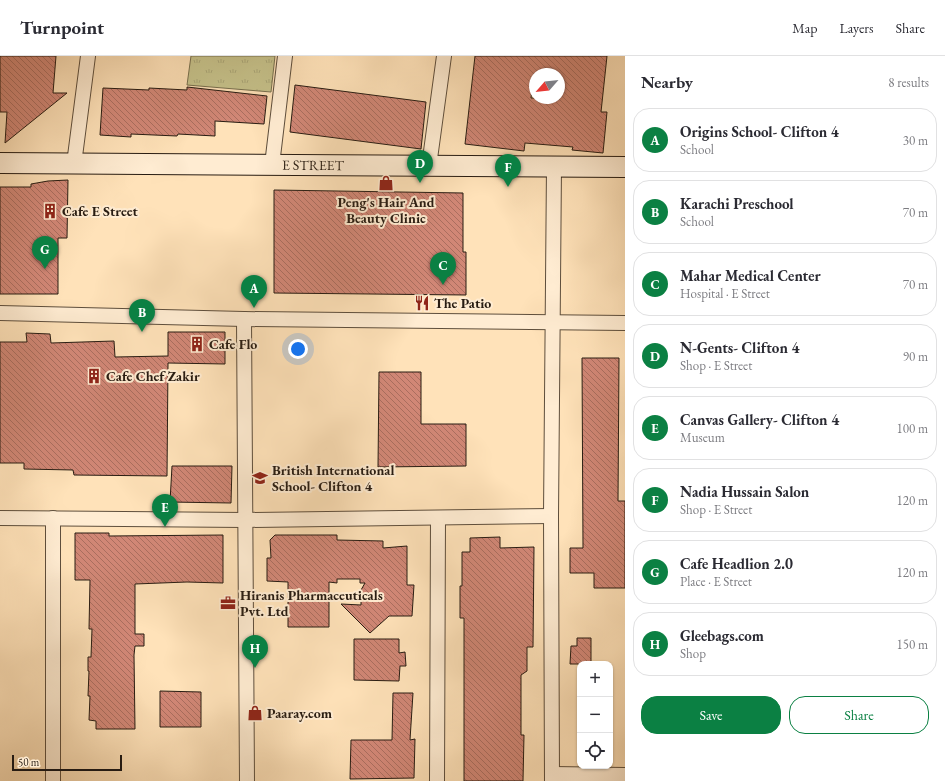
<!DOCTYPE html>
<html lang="en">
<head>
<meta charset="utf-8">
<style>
  body { margin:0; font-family:"EB Garamond",serif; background:#f7f7f7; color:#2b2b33 }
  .controls { position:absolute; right:12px; bottom:12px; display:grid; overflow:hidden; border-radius:8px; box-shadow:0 1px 3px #0004 }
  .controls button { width:36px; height:36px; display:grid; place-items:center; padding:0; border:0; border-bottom:1px solid #e1e1e2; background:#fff; color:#2b2b33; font:20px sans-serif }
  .compass { position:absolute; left:529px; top:12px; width:36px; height:36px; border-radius:50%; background:#fff; box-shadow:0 1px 3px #0004; rotate:242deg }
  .scale { position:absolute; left:12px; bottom:10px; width:110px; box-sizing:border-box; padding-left:4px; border:2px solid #281c12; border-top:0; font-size:11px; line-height:14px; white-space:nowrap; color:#281c12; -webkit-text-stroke:3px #ffecd2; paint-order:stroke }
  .you { position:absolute; left:298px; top:293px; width:14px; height:14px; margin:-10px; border:3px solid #fff; border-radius:50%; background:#1a73e8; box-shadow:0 0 0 6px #1a73e833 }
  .badge { display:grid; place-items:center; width:26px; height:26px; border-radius:50%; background:#0b8043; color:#fff; font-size:13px; font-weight:700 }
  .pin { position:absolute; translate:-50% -33px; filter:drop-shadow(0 1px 2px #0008) }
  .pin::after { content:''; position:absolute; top:21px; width:14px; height:12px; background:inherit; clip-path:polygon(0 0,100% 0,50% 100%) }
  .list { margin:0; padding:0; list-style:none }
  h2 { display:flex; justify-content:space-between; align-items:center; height:52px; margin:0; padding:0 16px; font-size:17px }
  h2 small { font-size:13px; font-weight:400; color:#7c7c81 }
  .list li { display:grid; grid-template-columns:26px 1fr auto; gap:12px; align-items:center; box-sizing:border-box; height:64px; margin:0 8px 8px; padding:0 8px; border:1px solid #e1e1e2; border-radius:16px }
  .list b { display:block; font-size:15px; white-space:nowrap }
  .list p { margin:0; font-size:13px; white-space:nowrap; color:#7c7c81 }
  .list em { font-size:13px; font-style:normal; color:#7c7c81 }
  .actions { display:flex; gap:8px; padding:12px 16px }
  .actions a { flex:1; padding:9px 0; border:1px solid #0b8043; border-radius:16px; text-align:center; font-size:14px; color:#0b8043 }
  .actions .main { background:#0b8043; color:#fff }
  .icon { flex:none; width:22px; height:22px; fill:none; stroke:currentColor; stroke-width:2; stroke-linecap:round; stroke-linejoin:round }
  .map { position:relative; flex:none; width:625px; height:725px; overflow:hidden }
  header { display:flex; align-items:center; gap:24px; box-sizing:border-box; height:56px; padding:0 20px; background:#fff; border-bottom:1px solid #e1e1e2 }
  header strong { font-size:19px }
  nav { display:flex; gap:22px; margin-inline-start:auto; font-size:14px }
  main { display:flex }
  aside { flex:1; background:#fff }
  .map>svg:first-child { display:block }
  .grass { fill:url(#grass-tufts); stroke:#776f4e }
  .building { fill:url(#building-back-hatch); stroke:#281c12; fill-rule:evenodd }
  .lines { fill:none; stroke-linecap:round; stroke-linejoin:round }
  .street-casing { stroke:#5e4e3c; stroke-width:16 }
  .secondary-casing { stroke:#281c12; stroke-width:22 }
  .street { stroke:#ffecd2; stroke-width:14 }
  .secondary { stroke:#ffecd2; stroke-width:20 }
  .labels { text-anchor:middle; stroke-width:4; stroke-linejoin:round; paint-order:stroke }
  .street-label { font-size:14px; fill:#281c12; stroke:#ffecd2 }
  .poi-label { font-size:14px; font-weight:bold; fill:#281c12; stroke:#ffecd2; text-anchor:start }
</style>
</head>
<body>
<header>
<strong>Turnpoint</strong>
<nav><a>Map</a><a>Layers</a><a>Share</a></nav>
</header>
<main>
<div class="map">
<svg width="625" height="725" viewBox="0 0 625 725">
  <defs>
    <pattern id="grass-tufts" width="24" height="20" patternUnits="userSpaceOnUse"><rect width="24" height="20" fill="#c6c28b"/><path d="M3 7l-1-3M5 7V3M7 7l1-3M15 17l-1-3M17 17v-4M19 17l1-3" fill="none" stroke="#aaa677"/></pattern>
    <pattern id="building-back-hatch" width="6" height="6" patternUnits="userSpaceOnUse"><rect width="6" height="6" fill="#d18776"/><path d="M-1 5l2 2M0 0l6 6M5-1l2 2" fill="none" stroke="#aa6e5f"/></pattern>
  </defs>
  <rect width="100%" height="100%" fill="#ffe2b9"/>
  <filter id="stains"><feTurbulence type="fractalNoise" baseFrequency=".005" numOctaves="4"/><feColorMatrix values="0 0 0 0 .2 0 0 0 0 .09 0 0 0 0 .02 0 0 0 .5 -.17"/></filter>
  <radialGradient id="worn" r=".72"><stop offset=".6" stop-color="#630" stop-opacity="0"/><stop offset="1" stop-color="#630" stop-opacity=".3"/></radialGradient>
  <polygon class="grass" points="191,0 275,0 271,36 187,29"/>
  <g class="building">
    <polygon points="0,0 56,0 53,37 67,37 5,87 7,56 0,56"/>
    <path d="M475,0H607L601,56H607L603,97L572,94L573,91L525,87L524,95L465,88ZM534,18H559V42H531Z"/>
    <polygon points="295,29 426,46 421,93 290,76"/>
    <polygon points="187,31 267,40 264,68 215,65 215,80 178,78 177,80 131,78 131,81 100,79 103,32 149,34 149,32 187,34"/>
    <polygon points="68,124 67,182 58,182 58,238 0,238 0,131 31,131 31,128 48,125"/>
    <polygon points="274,134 463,137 463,196 466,196 466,239 274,237"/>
    <polygon points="168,276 225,276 225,308 168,307 167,420 74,419 73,414 24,413 24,407 0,407 0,286 27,286 26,277 50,278 51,287 114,285 115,301 168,300"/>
    <polygon points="582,302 619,302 618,445 625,445 625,532 594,532 594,517 570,517 570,492 583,492"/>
    <polygon points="379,316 421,316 421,368 466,368 466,410 378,411"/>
    <polygon points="172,410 232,410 231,447 170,446"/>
    <polygon points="75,477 109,477 109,480 223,479 223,527 187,526 135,528 135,578 144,578 144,590 135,590 134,599 135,673 96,673 96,665 89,664 90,640 88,640 89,615 88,615 88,601 91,601 92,573 89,573 90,524 75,524"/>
    <polygon points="275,479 337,479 337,484 383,485 383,492 407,490 407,529 414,529 412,560 389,560 370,577 341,548 361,549 361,534 365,527 360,527 360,523 337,523 337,527 329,526 329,571 288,571 288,526 267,525 267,502 271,502 270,484"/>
    <polygon points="500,481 500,492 534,491 533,591 527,591 527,615 521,619 521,679 524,679 523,725 464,725 464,562 460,562 460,530 462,530 462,496 470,496 470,482"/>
    <polygon points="577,582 591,582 591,608 570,608 571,590 577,590"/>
    <polygon points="354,583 399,583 399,597 405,596 406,610 400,610 399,625 354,624"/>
    <polygon points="160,635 201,636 201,671 160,671"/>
    <polygon points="393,637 413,637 410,684 415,683 414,722 350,723 351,684 392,684"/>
  </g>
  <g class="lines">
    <g class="street-casing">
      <g id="street">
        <polyline points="74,108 88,0"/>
        <polyline points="272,109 285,0"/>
        <polyline points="429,110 444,0"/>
        <polyline points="0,257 244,263 625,267"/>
        <polyline points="244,263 247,725"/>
        <polyline points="0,462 246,464 551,460"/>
        <polyline points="552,718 625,719"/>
        <polyline points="53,725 53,462"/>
        <polyline points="437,725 438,462"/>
        <polyline points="552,725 551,460 554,110"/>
      </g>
    </g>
    <g class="secondary-casing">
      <g id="secondary">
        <path id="s1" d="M0,107L625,111"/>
      </g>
    </g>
    <use href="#street" class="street"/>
    <use href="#secondary" class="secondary"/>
  </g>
  <defs>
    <g id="shop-bare" transform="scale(1.2)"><path d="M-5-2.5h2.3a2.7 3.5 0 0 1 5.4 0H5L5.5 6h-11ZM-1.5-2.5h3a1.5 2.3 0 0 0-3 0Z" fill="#8f2418" stroke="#ffecd2" stroke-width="2.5" paint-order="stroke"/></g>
    <g id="building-bare" transform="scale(1.2)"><path d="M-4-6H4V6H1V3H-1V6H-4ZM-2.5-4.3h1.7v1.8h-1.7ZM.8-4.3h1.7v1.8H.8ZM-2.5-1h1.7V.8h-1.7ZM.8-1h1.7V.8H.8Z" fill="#8f2418" stroke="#ffecd2" stroke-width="2.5" paint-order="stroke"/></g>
    <g id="restaurant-bare" transform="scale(1.2)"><path d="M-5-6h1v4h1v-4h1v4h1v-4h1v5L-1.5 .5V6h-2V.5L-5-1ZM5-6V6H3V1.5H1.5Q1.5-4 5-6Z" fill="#8f2418" stroke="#ffecd2" stroke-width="2.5" paint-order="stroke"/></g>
    <g id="school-bare" transform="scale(1.2)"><path d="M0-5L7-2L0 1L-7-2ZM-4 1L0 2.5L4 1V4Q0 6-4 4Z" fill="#8f2418" stroke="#ffecd2" stroke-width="2.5" paint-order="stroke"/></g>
    <g id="office-bare" transform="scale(1.2)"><path d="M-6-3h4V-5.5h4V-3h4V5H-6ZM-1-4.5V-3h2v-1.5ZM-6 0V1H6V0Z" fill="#8f2418" stroke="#ffecd2" stroke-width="2.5" paint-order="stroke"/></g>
  </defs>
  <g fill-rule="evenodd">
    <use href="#shop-bare" x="386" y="127"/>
    <use href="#building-bare" x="50" y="155"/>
    <use href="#restaurant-bare" x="422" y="247"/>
    <use href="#building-bare" x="197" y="288"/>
    <use href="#building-bare" x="94" y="320"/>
    <use href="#school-bare" x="260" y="422"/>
    <use href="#office-bare" x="228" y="547"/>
    <use href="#shop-bare" x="255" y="657"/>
  </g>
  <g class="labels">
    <g class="street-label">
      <text dy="5" stroke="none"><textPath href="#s1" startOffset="313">E STREET</textPath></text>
    </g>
    <g class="poi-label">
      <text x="386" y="151" text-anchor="middle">Peng's Hair And<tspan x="386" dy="16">Beauty Clinic</tspan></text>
      <text x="62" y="160">Cafe E Street</text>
      <text x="434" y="252">The Patio</text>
      <text x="209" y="293">Cafe Flo</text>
      <text x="106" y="325">Cafe Chef Zakir</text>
      <text x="272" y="419">British International<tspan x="272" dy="16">School- Clifton 4</tspan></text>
      <text x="240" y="544">Hiranis Pharmaceuticals<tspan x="240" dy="16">Pvt. Ltd</tspan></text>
      <text x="267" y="662">Paaray.com</text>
    </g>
  </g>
  <rect width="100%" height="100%" filter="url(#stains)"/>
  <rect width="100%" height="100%" fill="url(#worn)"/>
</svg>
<div class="controls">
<button>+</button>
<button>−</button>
<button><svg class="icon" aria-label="locate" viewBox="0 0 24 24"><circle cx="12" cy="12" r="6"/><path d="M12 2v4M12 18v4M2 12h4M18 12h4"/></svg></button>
</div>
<svg class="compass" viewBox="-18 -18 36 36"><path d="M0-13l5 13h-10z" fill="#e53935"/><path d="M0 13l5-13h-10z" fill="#7c7c81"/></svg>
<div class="scale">50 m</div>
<div class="you"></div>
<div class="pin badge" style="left:254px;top:252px">A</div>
<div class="pin badge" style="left:142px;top:276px">B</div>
<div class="pin badge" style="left:443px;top:229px">C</div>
<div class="pin badge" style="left:420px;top:127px">D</div>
<div class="pin badge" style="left:165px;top:471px">E</div>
<div class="pin badge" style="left:508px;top:131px">F</div>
<div class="pin badge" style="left:45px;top:213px">G</div>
<div class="pin badge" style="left:255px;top:612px">H</div>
</div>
<aside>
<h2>Nearby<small>8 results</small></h2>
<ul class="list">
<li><span class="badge">A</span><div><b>Origins School- Clifton 4</b><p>School</p></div><em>30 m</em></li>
<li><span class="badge">B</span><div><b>Karachi Preschool</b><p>School</p></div><em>70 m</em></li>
<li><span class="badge">C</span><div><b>Mahar Medical Center</b><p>Hospital · E Street</p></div><em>70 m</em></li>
<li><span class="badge">D</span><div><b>N-Gents- Clifton 4</b><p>Shop · E Street</p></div><em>90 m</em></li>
<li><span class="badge">E</span><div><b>Canvas Gallery- Clifton 4</b><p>Museum</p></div><em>100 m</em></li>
<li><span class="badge">F</span><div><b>Nadia Hussain Salon</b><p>Shop · E Street</p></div><em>120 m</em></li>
<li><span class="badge">G</span><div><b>Cafe Headlion 2.0</b><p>Place · E Street</p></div><em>120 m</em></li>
<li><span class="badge">H</span><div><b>Gleebags.com</b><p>Shop</p></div><em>150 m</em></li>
</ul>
<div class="actions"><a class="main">Save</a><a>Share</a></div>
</aside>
</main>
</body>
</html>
